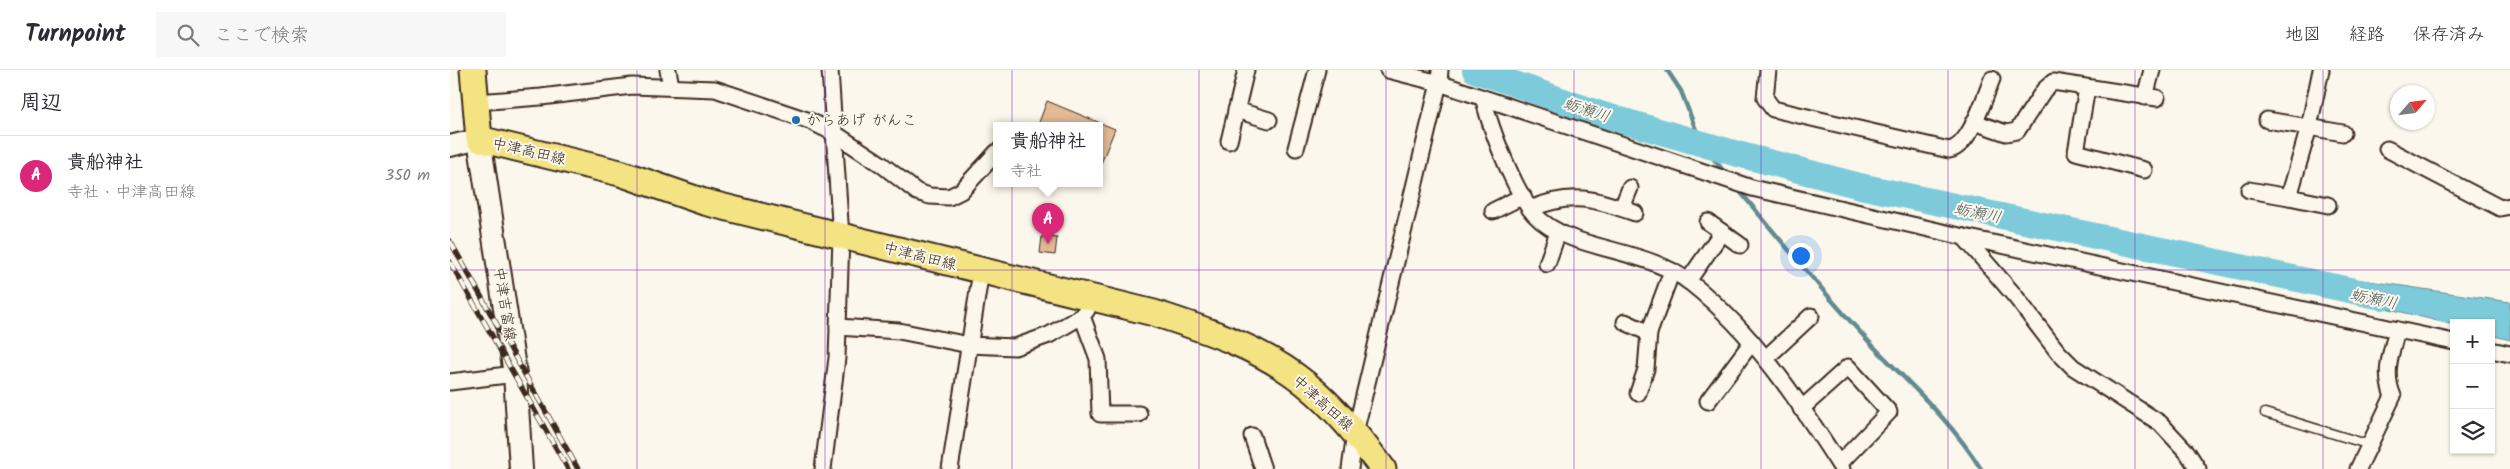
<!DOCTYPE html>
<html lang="ja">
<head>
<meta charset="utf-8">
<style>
  body { margin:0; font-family:Kalam,"Klee One",sans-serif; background:#f7f7f7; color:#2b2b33 }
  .controls { position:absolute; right:15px; bottom:15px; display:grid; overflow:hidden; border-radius:0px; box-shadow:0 1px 4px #0004 }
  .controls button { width:45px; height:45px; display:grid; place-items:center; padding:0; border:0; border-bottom:1px solid #e1e1e2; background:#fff; color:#2b2b33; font:25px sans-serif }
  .compass { position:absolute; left:1940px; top:15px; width:45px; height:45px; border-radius:50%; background:#fff; box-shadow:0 1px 4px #0004; rotate:62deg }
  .you { position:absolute; left:1350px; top:185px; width:18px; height:18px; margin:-12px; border:4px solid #fff; border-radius:50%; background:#1a73e8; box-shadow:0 0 0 8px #1a73e833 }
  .badge { display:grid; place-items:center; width:32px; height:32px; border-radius:50%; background:#db2777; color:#fff; font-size:16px; font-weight:700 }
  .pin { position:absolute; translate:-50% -41px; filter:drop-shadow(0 1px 2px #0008) }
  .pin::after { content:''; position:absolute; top:26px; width:18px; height:15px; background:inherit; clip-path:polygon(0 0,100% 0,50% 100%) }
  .popup { position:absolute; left:543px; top:52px; width:110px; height:65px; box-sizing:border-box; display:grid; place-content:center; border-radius:0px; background:#fff; filter:drop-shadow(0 1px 4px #0005); font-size:16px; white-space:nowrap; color:#7c7c81 }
  .popup b { font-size:19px; color:#2b2b33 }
  .popup::after { content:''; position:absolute; left:50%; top:100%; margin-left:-10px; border:10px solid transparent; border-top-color:#fff }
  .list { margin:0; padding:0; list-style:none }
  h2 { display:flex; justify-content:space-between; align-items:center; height:65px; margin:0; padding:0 20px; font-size:21px }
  h2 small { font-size:16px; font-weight:400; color:#7c7c81 }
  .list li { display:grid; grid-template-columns:32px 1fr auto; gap:15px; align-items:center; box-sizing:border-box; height:80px; padding:0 20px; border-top:1px solid #e1e1e2 }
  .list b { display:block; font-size:19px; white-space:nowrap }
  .list p { margin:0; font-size:16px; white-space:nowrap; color:#7c7c81 }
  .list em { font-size:16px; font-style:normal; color:#7c7c81 }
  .icon { flex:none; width:28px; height:28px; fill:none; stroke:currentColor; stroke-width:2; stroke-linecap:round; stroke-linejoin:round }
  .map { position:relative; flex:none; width:2060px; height:399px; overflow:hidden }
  header { display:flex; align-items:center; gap:30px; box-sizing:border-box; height:70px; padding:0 25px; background:#fff; border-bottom:1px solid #e1e1e2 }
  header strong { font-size:24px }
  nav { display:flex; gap:28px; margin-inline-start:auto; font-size:18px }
  .search { width:350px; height:45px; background:#f7f7f7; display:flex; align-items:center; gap:12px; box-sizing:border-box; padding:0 18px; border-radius:0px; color:#7c7c81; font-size:19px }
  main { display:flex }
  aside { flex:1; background:#fff }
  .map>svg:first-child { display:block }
  .water { fill:#7dcbda; stroke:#638b8f }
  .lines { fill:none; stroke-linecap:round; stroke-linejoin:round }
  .stream { stroke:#638b8f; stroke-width:4.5 }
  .river { stroke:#7dcbda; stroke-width:26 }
  .building { fill:#e5bb95; stroke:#3b2a1e }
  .service-casing { stroke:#3b2a1e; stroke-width:11 }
  .minor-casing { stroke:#3b2a1e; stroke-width:19 }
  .tertiary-casing { stroke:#3b2a1e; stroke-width:24 }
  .secondary-casing { stroke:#3b2a1e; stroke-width:26 }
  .primary-casing { stroke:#3b2a1e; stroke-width:29 }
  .service { stroke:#fbf7ec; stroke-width:8 }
  .minor { stroke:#fbf7ec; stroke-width:15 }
  .tertiary { stroke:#fbf7ec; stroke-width:20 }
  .secondary { stroke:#fbf7ec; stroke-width:22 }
  .primary { stroke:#f4e382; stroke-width:25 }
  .rail-casing { stroke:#3b2a1e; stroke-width:5.5 }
  .rail { stroke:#fbf7ec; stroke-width:4; stroke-dasharray:11; stroke-linecap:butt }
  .grid { fill:none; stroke:#7b2cbf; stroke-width:1; stroke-opacity:0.55 }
  .poi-dot { fill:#1f6fb2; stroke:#fbf7ec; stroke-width:2 }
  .labels { text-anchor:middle; stroke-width:4; stroke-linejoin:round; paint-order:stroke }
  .poi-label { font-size:15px; fill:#3b2a1e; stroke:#fbf7ec; text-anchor:start }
  .street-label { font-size:15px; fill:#3b2a1e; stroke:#fbf7ec }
  .water-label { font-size:16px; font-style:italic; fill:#4f5a56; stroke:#fbf7ec }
</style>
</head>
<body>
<header>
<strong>Turnpoint</strong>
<div class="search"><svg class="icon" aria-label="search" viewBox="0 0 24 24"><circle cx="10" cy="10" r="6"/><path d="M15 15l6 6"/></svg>ここで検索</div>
<nav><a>地図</a><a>経路</a><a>保存済み</a></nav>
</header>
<main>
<aside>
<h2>周辺<small></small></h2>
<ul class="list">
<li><span class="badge">A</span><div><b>貴船神社</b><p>寺社 · 中津高田線</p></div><em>350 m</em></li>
</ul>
</aside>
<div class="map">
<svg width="2060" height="399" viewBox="0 0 2060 399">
  <rect width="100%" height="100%" fill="#fbf7ec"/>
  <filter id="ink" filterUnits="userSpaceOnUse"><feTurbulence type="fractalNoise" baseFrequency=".02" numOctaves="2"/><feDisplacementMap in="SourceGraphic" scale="10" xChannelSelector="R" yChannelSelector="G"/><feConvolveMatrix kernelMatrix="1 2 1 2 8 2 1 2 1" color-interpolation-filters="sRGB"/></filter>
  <g filter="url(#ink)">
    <polygon class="water" points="1899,208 2060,232 2060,270 2041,265 2041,253 2004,253 2004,255 1895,228"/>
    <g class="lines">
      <g class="stream">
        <polyline points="1217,0 1231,21 1251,73 1275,103"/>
        <path d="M1288,119C1332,172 1376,226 1423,276C1461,315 1502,352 1531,399"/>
      </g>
      <polyline class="river" points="1025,0 1150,44 1284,83 1410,116 1932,227"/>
    </g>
    <g class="building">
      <polygon points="597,31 665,59 650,96 649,55 588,55"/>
      <polygon points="592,166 607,168 605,185 590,183"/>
    </g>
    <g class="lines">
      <g class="service-casing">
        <polyline id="service" points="1815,343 1920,375"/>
      </g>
      <g class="minor-casing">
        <g id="minor">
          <polyline points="218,0 221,16"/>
          <polyline points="938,0 989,13 1302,118 1514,167 2004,272"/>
          <path d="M1318,0L1315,28L1323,39L1499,80C1520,77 1535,26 1542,9"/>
          <polyline points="1871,0 1859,57 1839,127 1878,135"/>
          <polyline points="1637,18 1626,82 1694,100"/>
          <polyline points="1695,27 1702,0"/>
          <path d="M1034,30C1040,58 1065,122 1084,144C1093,154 1109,163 1122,168C1163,183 1206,186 1242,214C1305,264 1349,332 1392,399"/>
          <polyline points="27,32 91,27 182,16 265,19 360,51 384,63 431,94 467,122 480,126 499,127 511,121 547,82"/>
          <polyline points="786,40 819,50"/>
          <polyline points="1817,50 1893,63"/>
          <polyline points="1524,52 1556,63 1567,61 1594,20 1603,12 1707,28"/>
          <polyline points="779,71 796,0"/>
          <polyline points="846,78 867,0"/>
          <polyline points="1937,79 2050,138 2060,136"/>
          <polyline points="1799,120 1839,127"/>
          <polyline points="1172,138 1180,118"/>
          <path d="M1080,139C1122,121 1145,129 1185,143"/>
          <polyline points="1043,141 1073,126"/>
          <polyline points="1272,162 1290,175"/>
          <polyline points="1514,167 1565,226 1608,282 1623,297 1710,353 1737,382 1748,399"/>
          <polyline points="1097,194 1108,162"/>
          <polyline points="1238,211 1272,162 1258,152"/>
          <polyline points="637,240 632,246 648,289 650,344 689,344"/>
          <polyline points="1175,252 1199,263 1222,201"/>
          <polyline points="388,257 449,261 519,275 565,277 599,265 632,246"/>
          <polyline points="2041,280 2060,284"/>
          <polyline points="1316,288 1361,246"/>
          <polyline points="0,312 65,304"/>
          <polyline points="1188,323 1196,299 1199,263"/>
          <polyline points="1258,331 1302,272"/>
          <polyline points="1351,339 1398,297 1439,342 1389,394"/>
          <polyline points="802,366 813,399"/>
          <polyline points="373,399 387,288 391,167 380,0"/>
          <polyline points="500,399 531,201"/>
          <polyline points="900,399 905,363 989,13 990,0"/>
          <path d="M1908,399L1943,326C1933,303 1941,283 1947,260"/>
        </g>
      </g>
      <g class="tertiary-casing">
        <polyline id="tertiary" points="0,76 29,69"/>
      </g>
      <g class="secondary-casing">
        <polyline id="secondary" points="29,69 65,304 71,399"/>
      </g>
      <g class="primary-casing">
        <path id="primary" d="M23,0L29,69L170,103L254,132L704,243C757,260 812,278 856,314C886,338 910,369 933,399"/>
      </g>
      <use href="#service" class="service"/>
      <use href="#minor" class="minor"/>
      <use href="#tertiary" class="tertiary"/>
      <use href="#secondary" class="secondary"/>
      <use href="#primary" class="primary"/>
      <g class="rail-casing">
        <g id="rail">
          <polyline points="0,171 128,399"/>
          <polyline points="0,192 118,399"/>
        </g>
      </g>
      <use href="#rail" class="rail"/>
    </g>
  </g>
  <path class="grid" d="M187,0V399M375,0V399M562,0V399M749,0V399M936,0V399M1124,0V399M1311,0V399M1498,0V399M1685,0V399M1873,0V399M0,200H2060"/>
  <circle class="poi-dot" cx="346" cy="50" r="5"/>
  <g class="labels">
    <g class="poi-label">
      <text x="356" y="55">からあげ がんこ</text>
    </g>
    <g class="street-label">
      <text transform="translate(79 81) rotate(13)" y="5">中津高田線</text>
      <text transform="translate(470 186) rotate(14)" y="5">中津高田線</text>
      <text transform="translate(55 234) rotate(81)" y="5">中津吉富線</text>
      <text transform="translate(873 333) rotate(42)" y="5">中津高田線</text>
    </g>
    <g class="water-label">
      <text transform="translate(1137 39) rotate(18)" y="6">蛎瀬川</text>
      <text transform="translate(1528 142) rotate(12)" y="6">蛎瀬川</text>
      <text transform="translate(1924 228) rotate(12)" y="6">蛎瀬川</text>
    </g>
  </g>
</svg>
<div class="controls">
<button>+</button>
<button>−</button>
<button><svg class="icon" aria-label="layers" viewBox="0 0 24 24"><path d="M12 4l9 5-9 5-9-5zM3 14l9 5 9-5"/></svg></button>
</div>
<svg class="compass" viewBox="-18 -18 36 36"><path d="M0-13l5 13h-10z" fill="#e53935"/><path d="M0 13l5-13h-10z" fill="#7c7c81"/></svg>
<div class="you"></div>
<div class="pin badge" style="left:598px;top:174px">A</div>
<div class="popup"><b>貴船神社</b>寺社</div>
</div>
</main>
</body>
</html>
